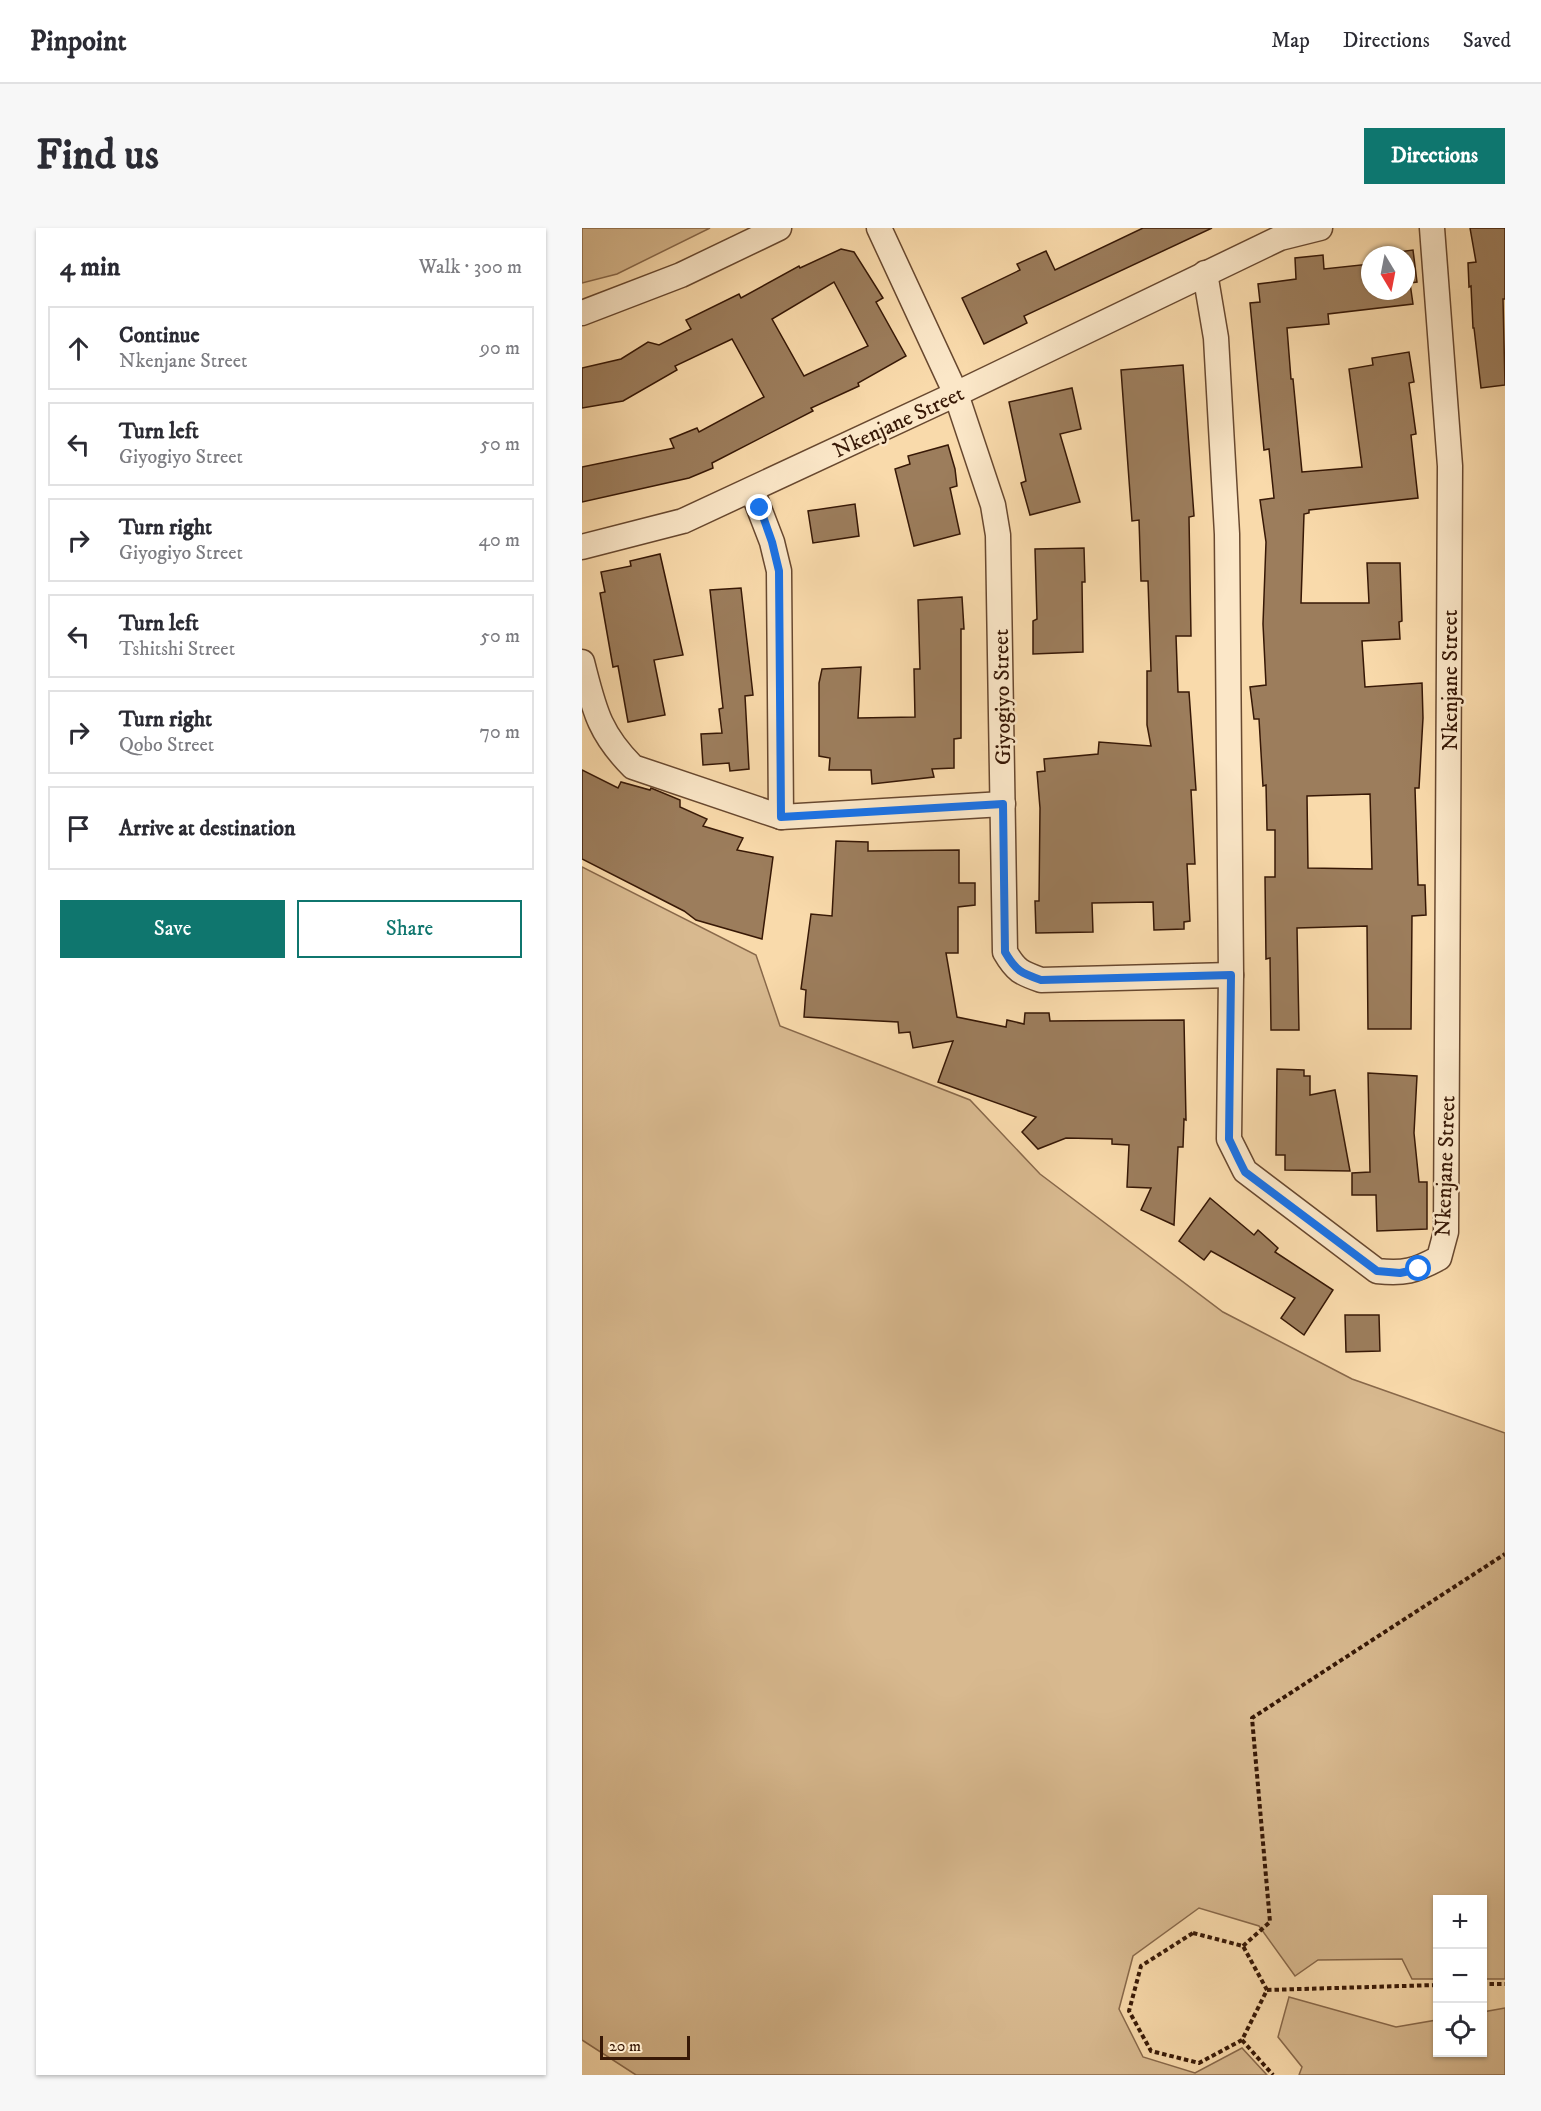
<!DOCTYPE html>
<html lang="en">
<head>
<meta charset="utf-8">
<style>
  body { margin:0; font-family:"IM FELL DW Pica",serif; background:#f7f7f7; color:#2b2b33 }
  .controls { position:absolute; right:18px; bottom:18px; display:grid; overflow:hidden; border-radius:0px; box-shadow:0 2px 4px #0004 }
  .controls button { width:54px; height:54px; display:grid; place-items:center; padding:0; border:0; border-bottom:2px solid #e1e1e2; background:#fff; color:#2b2b33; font:30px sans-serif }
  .compass { position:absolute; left:779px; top:18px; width:54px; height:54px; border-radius:50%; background:#fff; box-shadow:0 2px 4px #0004; rotate:170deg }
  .scale { position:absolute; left:18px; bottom:15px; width:90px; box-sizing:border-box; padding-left:6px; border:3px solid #371806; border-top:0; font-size:16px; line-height:21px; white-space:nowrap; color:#371806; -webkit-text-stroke:4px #fbe7c8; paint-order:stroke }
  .stop { position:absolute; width:18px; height:18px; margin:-14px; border:4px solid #1a73e8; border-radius:50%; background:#fff }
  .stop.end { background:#1a73e8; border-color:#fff; box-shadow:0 2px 6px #0008 }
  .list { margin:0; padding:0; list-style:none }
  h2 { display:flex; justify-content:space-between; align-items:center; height:78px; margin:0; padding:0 24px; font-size:26px }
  h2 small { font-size:20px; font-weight:400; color:#7c7c81 }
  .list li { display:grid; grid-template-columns:39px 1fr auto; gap:18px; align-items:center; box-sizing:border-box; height:84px; margin:0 12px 12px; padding:0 12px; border:2px solid #e1e1e2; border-radius:0px }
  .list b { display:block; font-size:22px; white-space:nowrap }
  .list p { margin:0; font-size:20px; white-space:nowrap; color:#7c7c81 }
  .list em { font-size:20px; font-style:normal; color:#7c7c81 }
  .actions { display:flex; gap:12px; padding:18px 24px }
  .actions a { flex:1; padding:14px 0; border:2px solid #0f766e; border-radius:0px; text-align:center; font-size:21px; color:#0f766e }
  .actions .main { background:#0f766e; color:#fff }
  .icon { flex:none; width:33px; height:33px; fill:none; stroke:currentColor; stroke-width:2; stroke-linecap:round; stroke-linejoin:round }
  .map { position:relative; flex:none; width:923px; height:1847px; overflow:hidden; border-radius:0px }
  header { display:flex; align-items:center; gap:36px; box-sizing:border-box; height:84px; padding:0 30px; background:#fff; border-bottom:2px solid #e1e1e2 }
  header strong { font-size:28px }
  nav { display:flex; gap:33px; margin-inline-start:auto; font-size:21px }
  .intro { display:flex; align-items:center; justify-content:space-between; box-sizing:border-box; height:144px; padding:0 36px }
  h1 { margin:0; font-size:42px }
  .button { padding:15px 27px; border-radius:0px; background:#0f766e; color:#fff; font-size:21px; font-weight:700 }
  main { display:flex; gap:36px; padding:0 36px }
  aside { flex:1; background:#fff; border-radius:0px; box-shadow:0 2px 4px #0004 }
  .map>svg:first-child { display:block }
  .green { fill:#d8b98f; stroke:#88684a; stroke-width:1.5 }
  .building { fill:#9c7d5c; stroke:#371806; stroke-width:1.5; fill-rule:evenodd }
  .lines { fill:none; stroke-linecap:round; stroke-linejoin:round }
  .street-casing { stroke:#68482f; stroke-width:27 }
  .path { stroke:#371806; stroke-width:4; stroke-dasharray:4.5 3; stroke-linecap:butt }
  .street { stroke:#fbe7c8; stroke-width:24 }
  .route { stroke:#1a73e8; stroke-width:8 }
  .labels { text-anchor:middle; stroke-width:5; stroke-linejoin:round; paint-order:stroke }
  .street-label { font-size:22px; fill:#371806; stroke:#fbe7c8 }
</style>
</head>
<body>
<header>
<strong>Pinpoint</strong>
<nav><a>Map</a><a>Directions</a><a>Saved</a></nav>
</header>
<div class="intro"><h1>Find us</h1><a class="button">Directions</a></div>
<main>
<aside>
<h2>4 min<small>Walk · 300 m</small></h2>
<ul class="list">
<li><svg class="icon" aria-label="ahead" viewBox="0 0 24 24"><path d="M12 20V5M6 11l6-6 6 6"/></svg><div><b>Continue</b><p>Nkenjane Street</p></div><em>90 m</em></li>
<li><svg class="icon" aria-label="left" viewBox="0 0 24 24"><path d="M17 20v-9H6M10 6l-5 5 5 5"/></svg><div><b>Turn left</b><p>Giyogiyo Street</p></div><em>50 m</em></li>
<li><svg class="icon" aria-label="right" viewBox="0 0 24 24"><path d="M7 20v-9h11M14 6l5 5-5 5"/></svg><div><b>Turn right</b><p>Giyogiyo Street</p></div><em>40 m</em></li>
<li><svg class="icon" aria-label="left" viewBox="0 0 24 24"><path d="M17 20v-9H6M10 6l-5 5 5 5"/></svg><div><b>Turn left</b><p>Tshitshi Street</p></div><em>50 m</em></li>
<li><svg class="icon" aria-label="right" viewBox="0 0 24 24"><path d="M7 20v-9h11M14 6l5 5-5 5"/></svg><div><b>Turn right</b><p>Qobo Street</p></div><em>70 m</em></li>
<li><svg class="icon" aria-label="arrive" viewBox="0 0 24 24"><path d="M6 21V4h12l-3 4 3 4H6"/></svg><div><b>Arrive at destination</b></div></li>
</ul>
<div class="actions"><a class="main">Save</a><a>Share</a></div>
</aside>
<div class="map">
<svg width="923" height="1847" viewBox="0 0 923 1847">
  <rect width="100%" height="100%" fill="#f9daab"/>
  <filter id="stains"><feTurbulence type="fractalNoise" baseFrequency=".00333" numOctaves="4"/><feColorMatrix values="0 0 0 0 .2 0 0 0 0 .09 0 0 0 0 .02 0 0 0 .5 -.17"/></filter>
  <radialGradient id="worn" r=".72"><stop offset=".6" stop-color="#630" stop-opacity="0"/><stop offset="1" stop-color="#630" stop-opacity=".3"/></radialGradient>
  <g class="green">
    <polygon points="0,0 128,0 35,46 0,55"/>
    <polygon points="0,639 174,727 198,798 388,872 458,946 641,1084 770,1151 923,1205 923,1751 901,1751 900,1672 855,1672 855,1751 830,1751 820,1731 736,1732 713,1748 677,1698 617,1680 551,1728 537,1781 561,1829 613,1845 660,1820 685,1847 54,1847 0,1812"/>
    <polygon points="707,1769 814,1799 855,1792 855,1824 900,1824 901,1784 923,1780 923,1847 717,1847 720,1839 696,1809"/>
  </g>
  <g class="building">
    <polygon points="561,0 630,0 442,88 445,95 402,116 380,70 438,42 435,36 464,23 473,42"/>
    <polygon points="888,0 923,0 923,71 921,71 923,157 899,160 892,100 891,100 889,58 887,59 886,35 894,34"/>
    <path d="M259,21L272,24L301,70L294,74L324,128L276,155L277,158L229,180L231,183L130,235L131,240L107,250L0,274V239L92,220L88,211L115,200L117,204L182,169L150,111L93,138L95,142L41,173L0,180V140L39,131L66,114L77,117L109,101L104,92L157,66L159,70L217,38L218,40ZM252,54L286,118L222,148L190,91Z"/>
    <path d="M831,22L835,54L828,55L831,76L746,86L747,96L705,100L709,151H711L720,244L780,239L767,141L791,137L790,130L827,124L832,154L827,155L834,206L829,207L836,270L727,282V285L722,286L719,375H787L785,335H818L820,393L817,394L818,411L780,413L783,459L840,455L841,490L837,560H833L836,657H843L844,687L830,688L829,801H786L785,698L715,700L717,802H689L688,730L684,731L683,649H693V602H685L684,557L681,558L677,491H672L668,459L684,457L681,396L684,314L678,272L692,270L687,221L682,222L668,75L678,74L676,56L714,51L713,30L741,27L742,41L788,36V63H824V27L801,26ZM788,566L790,641L726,640L725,568Z"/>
    <polygon points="601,137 612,288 607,289 609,408 594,408 596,464 607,464 614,562 609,562 613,636 605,636 608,693 602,694 602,701 572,702 571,674 510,675 511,704 454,705 453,673 457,673 458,580 455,544 463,543 462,531 516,526 517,514 569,518 565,497 565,443 569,443 566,353 559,353 557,292 550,293 539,142"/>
    <polygon points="490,160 499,201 478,206 498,274 448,287 439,255 444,253 427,174"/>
    <polygon points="366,217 373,241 375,258 368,260 378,306 332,318 313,241 328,236 326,228"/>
    <polygon points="273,276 277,308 231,315 226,283"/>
    <polygon points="502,320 503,354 500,354 501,424 451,426 451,393 455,391 453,321"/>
    <polygon points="78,326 101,427 72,432 83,487 46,494 36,438 31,439 18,365 23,364 19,344 49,338 48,333"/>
    <polygon points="159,360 171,467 163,468 167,541 148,543 147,535 121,537 119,506 140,505 137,481 141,480 128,362"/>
    <polygon points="380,369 382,401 379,401 379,510 372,511 372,540 350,541 352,549 290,556 289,542 247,542 248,530 237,528 237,455 240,441 279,439 276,490 333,489 332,441 338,441 336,372"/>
    <polygon points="0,542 36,560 39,554 68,562 69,560 98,572 98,579 125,591 121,598 161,610 155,622 191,629 180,711 114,692 102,683 0,631"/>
    <polygon points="254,613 286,614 286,623 377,622 377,655 393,655 393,677 376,679 376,725 364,725 375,789 424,799 425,792 442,796 443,785 467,785 468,793 602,792 604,892 602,891 601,919 596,919 592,997 559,982 569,960 545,959 547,917 530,916 530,911 484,910 456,921 440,904 454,889 356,854 371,813 331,820 328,804 317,805 316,794 222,789 224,762 219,761 229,686 250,688"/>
    <polygon points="695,841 722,842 722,848 728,848 728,867 753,862 768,943 703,942 703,927 694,927"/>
    <polygon points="786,845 835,848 832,905 837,954 845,954 845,1001 795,1003 794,967 770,967 770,945 788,944"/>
    <polygon points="628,970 672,1007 676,1002 696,1020 693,1024 751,1062 722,1107 699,1090 713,1070 629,1023 622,1032 597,1013"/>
    <polygon points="763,1087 797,1087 798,1123 764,1124"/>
  </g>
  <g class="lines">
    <g class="street-casing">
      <g id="street">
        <path d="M297,0L374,166L411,277L416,307L423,724C434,743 439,745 459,752L649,747"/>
        <path d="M623,45L634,110L645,306L649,747L647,911L663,943L795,1043C822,1046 833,1043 857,1030L864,1004L868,238L850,0"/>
        <polyline points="0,85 99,47 197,0"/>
        <polyline points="170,262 190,314 197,343 199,589"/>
        <polyline points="0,319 101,293 374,166 698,10 738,0"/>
        <path d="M0,434C12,480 16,504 51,539L199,589L421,576"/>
      </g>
    </g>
    <g class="path">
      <polygon points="611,1705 661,1718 685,1762 660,1812 617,1835 569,1823 547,1783 559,1738"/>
      <polyline points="661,1718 688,1694 670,1490 923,1326"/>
      <polyline points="900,1756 923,1756"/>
      <polyline points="685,1762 855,1757"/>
      <polyline points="660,1812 691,1847"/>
    </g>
    <use href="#street" class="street"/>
  </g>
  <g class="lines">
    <path class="route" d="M178,280L190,314L197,343L199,589L421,576L423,724C434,743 439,745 459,752L649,747L647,911L657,932L663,944L795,1043L818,1045L837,1041"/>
  </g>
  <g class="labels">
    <g class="street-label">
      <text transform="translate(316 193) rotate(-25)" y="8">Nkenjane Street</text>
      <text transform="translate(867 452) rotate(-90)" y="8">Nkenjane Street</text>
      <text transform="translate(419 469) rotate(-91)" y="8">Giyogiyo Street</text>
      <text transform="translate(862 938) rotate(-88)" y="8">Nkenjane Street</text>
    </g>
  </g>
  <rect width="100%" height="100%" filter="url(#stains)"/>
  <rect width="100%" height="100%" fill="url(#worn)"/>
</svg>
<div class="controls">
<button>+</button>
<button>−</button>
<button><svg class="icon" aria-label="locate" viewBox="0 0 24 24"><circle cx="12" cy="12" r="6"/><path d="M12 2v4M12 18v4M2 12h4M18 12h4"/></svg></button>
</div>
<svg class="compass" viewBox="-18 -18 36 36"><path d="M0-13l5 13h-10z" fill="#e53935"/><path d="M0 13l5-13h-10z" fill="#7c7c81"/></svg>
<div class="scale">20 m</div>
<div class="stop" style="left:837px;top:1041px"></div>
<div class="stop end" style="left:178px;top:280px"></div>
</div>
</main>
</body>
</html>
